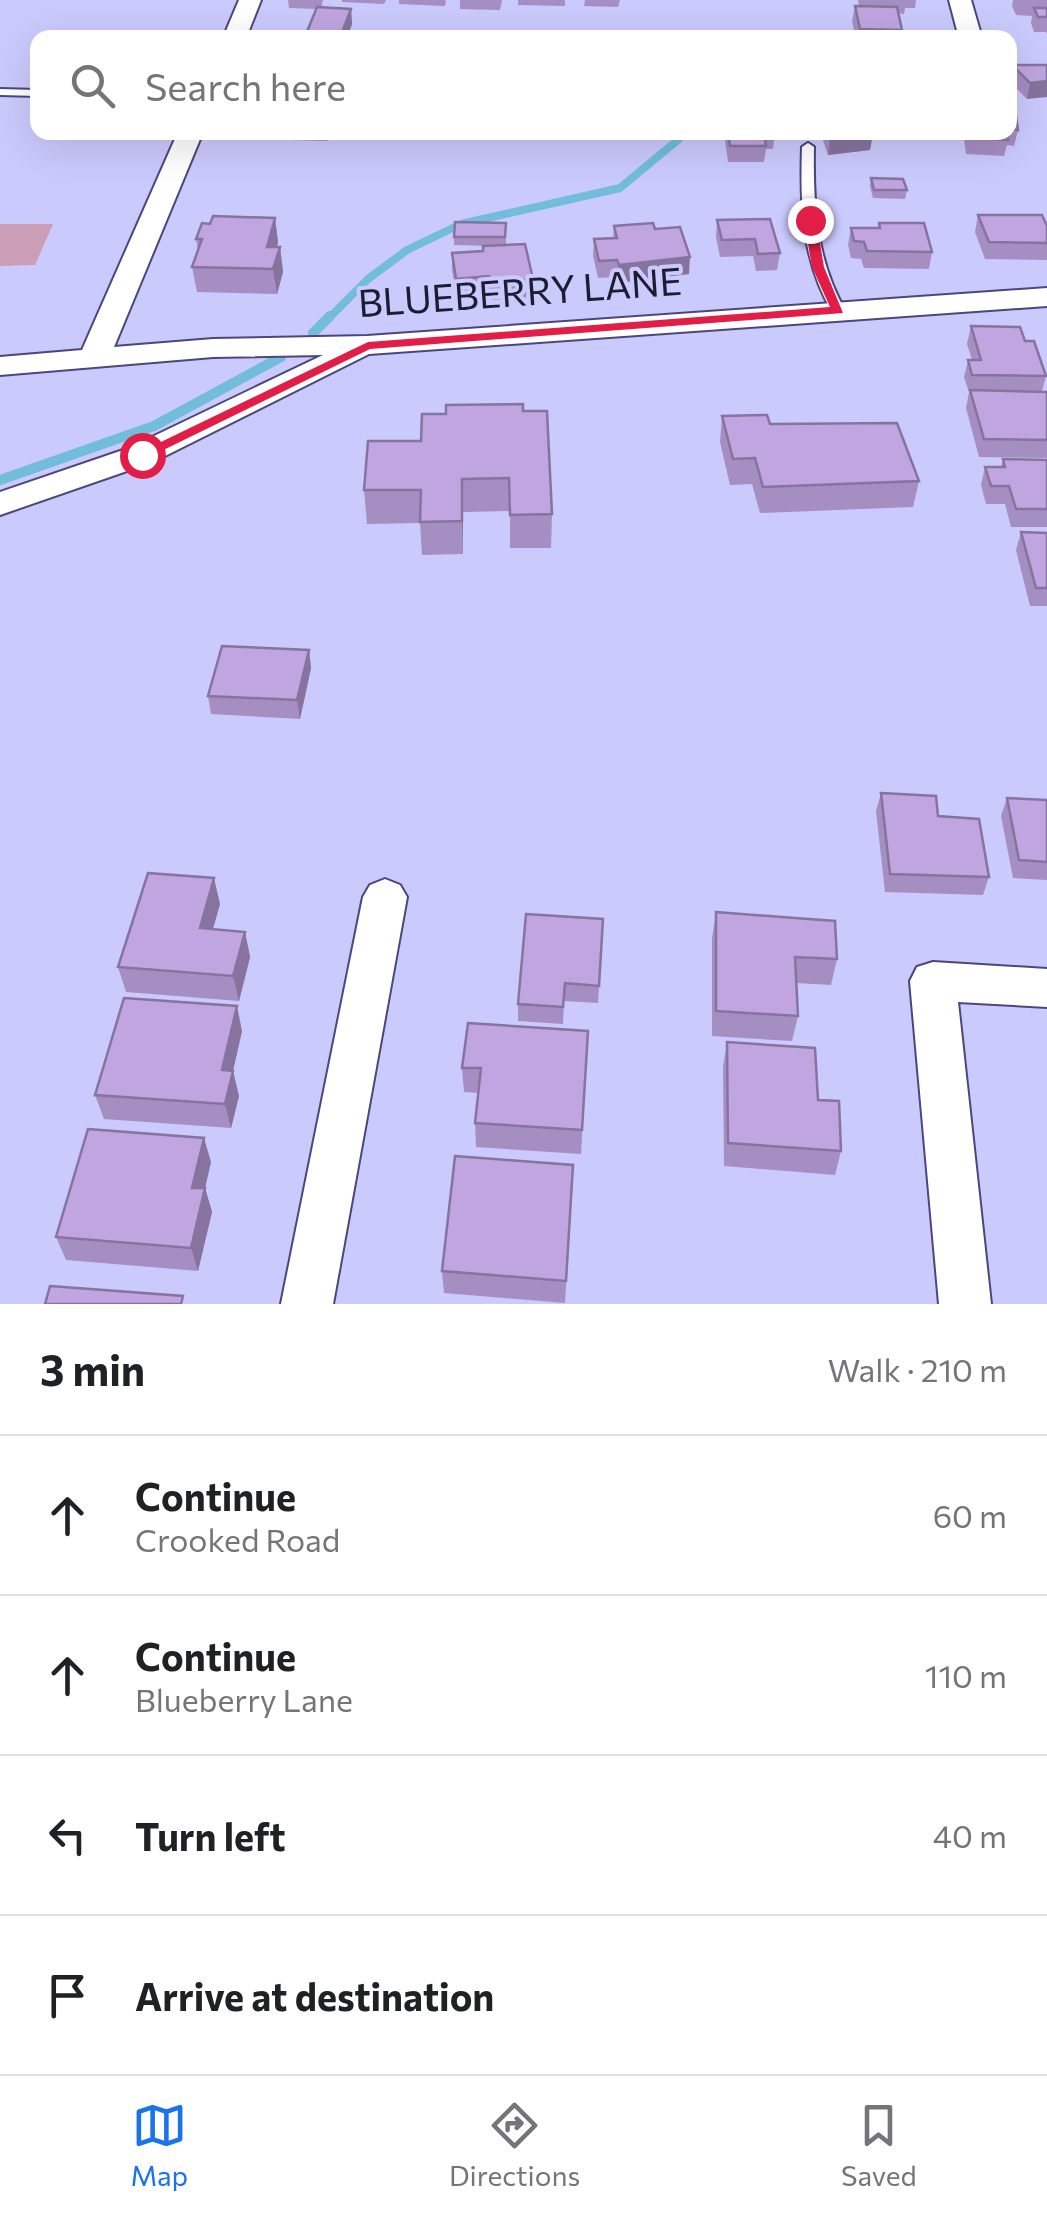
<!DOCTYPE html>
<html lang="en">
<head>
<meta charset="utf-8">
<style>
  body { margin:0; font-family:Commissioner,sans-serif; background:#f2f2f2; color:#202124 }
  .stop { position:absolute; width:30px; height:30px; margin:-22px; border:8px solid #e11d48; border-radius:50%; background:#fff }
  .stop.end { background:#e11d48; border-color:#fff; box-shadow:0 2px 10px #0008 }
  .list { margin:0; padding:0; list-style:none }
  h2 { display:flex; justify-content:space-between; align-items:center; height:130px; margin:0; padding:0 40px; font-size:42px }
  h2 small { font-size:32px; font-weight:400; color:#757577 }
  .list li { display:grid; grid-template-columns:65px 1fr auto; gap:30px; align-items:center; box-sizing:border-box; height:160px; padding:0 40px; border-top:2px solid #e0e0e0 }
  .list b { display:block; font-size:38px; white-space:nowrap }
  .list p { margin:0; font-size:32px; white-space:nowrap; color:#757577 }
  .list em { font-size:32px; font-style:normal; color:#757577 }
  .icon { flex:none; width:55px; height:55px; fill:none; stroke:currentColor; stroke-width:2; stroke-linecap:round; stroke-linejoin:round }
  .map { position:relative; flex:none; width:1047px; height:1304px; overflow:hidden }
  .search { position:absolute; background:#fff; box-shadow:0 10px 40px #0002; left:30px; right:30px; top:30px; height:110px; display:flex; align-items:center; gap:25px; box-sizing:border-box; padding:0 35px; border-radius:20px; color:#757577; font-size:38px }
  .sheet { height:770px; background:#fff }
  nav { display:flex; justify-content:space-around; align-items:center; box-sizing:border-box; height:140px; border-top:2px solid #e0e0e0; background:#fff; font-size:28px; color:#757577 }
  nav a { display:grid; justify-items:center; gap:5px }
  nav .on { color:#1a73e8 }
  .map>svg:first-child { display:block }
  .green { fill:#cc9db6 }
  .lines { fill:none; stroke-linecap:round; stroke-linejoin:round }
  .stream-far1 { stroke:#71bddb; stroke-width:8 }
  .stream { stroke:#71bddb; stroke-width:10 }
  .service-casing { stroke:#4b477d; stroke-width:4 }
  .minor-casing { stroke:#4b477d; stroke-width:4 }
  .service { fill:#fff; fill-rule:evenodd }
  .minor { fill:#fff; fill-rule:evenodd }
  .wall { fill:#a58ec2 }
  .shaded-wall { fill:#86749e }
  .building { fill:#c0a5e1; stroke:#86749e; stroke-width:2.5 }
  .route { fill:#e11d48 }
  .labels { text-anchor:middle; stroke-width:8; stroke-linejoin:round; paint-order:stroke }
  .street-label { font-size:38px; fill:#1d1c33; stroke:#cbcafd }
</style>
</head>
<body>
<div class="map">
<svg width="1047" height="1304" viewBox="0 0 1047 1304">
  <rect width="100%" height="100%" fill="#cbcafd"/>
  <polygon class="green" points="0,224 53,224 35,265 0,266"/>
  <g class="lines">
    <polyline class="stream-far1" points="328,319 368,279 407,250 461,224 620,188 679,139"/>
    <g class="stream">
      <polyline points="313,333 330,316"/>
      <polyline points="0,480 154,426 281,357"/>
    </g>
    <g class="service-casing">
      <g id="service">
        <polygon points="0,89 38,90 38,96 0,95"/>
        <path d="M808,143L814,147C813,205 816,259 845,310L838,314L833,313C802,262 800,205 802,147Z"/>
      </g>
    </g>
    <g class="minor-casing">
      <g id="minor">
        <polygon points="239,0 261,0 246,38 223,38"/>
        <polygon points="949,0 971,0 982,38 959,38"/>
        <polygon points="178,132 203,132 114,347 213,339 367,336 1047,288 1047,306 369,354 153,462 0,515 0,492 129,448 323,355 213,357 0,375 0,357 82,350"/>
        <polygon points="385,879 400,885 407,897 333,1304 281,1304 363,897 370,885"/>
        <polygon points="933,962 1047,969 1047,1007 958,1002 991,1304 939,1304 910,981 917,967"/>
      </g>
    </g>
    <use href="#service" class="service"/>
    <use href="#minor" class="minor"/>
  </g>
  <g class="wall">
    <polygon points="288,0 323,0 321,8 351,9 352,24 347,38 307,38 306,34 317,9 289,8"/>
    <polygon points="342,0 386,0 384,4 342,2"/>
    <polygon points="399,0 446,0 445,6 399,4"/>
    <polygon points="460,0 502,0 500,10 460,9"/>
    <polygon points="518,0 565,0 565,6 518,5"/>
    <polygon points="585,0 620,0 618,7 584,6"/>
    <polygon points="858,0 916,0 915,8 905,8 904,14 898,13 902,30 901,38 856,38 852,21 855,6 859,6"/>
    <polygon points="1013,0 1047,0 1047,34 1046,32 1034,32 1031,23 1032,16 1016,15 1012,6"/>
    <polygon points="1012,65 1047,65 1027,99 1010,82"/>
    <polygon points="1010,116 1018,130 1014,146 1007,145 1004,156 966,154 963,132 1010,132"/>
    <polygon points="253,132 330,132 328,141 254,139"/>
    <polygon points="726,132 775,132 773,149 766,149 764,162 728,162 725,140"/>
    <polygon points="820,132 872,132 870,150 828,155"/>
    <polygon points="871,178 907,190 905,199 873,198 870,187"/>
    <polygon points="978,215 1047,226 1047,260 985,259 975,232"/>
    <polygon points="275,218 278,242 277,247 280,247 283,272 277,294 197,292 192,267 198,251 196,239 210,224"/>
    <polygon points="717,220 780,253 777,270 756,271 753,256 720,257 716,237"/>
    <polygon points="506,223 506,245 533,279 533,297 491,300 490,293 457,296 452,270 452,253 483,251 491,246 454,245 454,237"/>
    <polygon points="879,223 932,252 929,269 864,268 861,259 851,258 848,245 851,228 878,228"/>
    <polygon points="614,226 655,229 689,274 618,283 617,277 598,278 593,256 594,239 613,238"/>
    <polygon points="971,326 1025,341 1046,376 1042,391 1047,391 1047,458 979,457 966,408 969,392 964,377 968,360 972,360 967,344"/>
    <polygon points="523,411 552,514 551,548 510,548 510,511 463,512 463,554 422,555 420,523 367,524 364,490 421,441"/>
    <polygon points="722,416 770,424 919,481 913,507 760,513 752,484 730,485 720,442"/>
    <polygon points="1003,459 1047,460 1047,527 1011,527 1005,504 986,504 981,485 985,467 1001,467"/>
    <polygon points="1021,532 1047,533 1047,606 1030,606 1016,550"/>
    <polygon points="309,650 311,668 300,719 211,714 208,696"/>
    <polygon points="881,793 938,816 989,877 983,895 885,892 876,811"/>
    <polygon points="1007,798 1047,800 1047,880 1013,878 1001,816"/>
    <polygon points="220,904 213,929 245,932 250,957 239,1001 126,992 118,967"/>
    <polygon points="716,912 837,959 831,985 796,983 798,1016 792,1041 712,1036 712,938"/>
    <polygon points="603,919 598,1003 564,1001 563,1024 518,1021 518,1004"/>
    <polygon points="242,1031 233,1071 239,1096 231,1128 104,1119 95,1095"/>
    <polygon points="588,1031 581,1154 476,1147 475,1123 478,1093 464,1092 462,1068"/>
    <polygon points="727,1042 818,1100 841,1151 835,1175 724,1166 723,1067"/>
    <polygon points="211,1162 205,1188 212,1212 198,1271 66,1260 56,1237"/>
    <polygon points="573,1165 565,1303 444,1293 442,1271"/>
  </g>
  <g class="shaded-wall">
    <polygon points="351,9 352,24 347,38 341,38"/>
    <polygon points="1047,81 1047,97 1027,99 1030,83"/>
    <polygon points="873,134 870,150 828,155 830,139"/>
    <polygon points="275,218 278,242 270,272 267,247"/>
    <polygon points="280,247 283,272 277,294 273,269"/>
    <polygon points="690,257 689,274 618,283 619,265"/>
    <polygon points="462,479 463,512 463,554 462,521"/>
    <polygon points="309,650 311,668 300,719 297,700"/>
    <polygon points="214,878 220,904 206,953 200,928"/>
    <polygon points="245,932 250,957 239,1001 233,976"/>
    <polygon points="237,1006 242,1031 232,1075 233,1071 239,1096 231,1128 225,1104 222,1070"/>
    <polygon points="204,1138 211,1162 205,1188 212,1212 198,1271 191,1248 192,1188"/>
  </g>
  <g class="building">
    <polygon points="855,6 897,7 902,30 860,29"/>
    <polygon points="317,7 351,9 341,35 306,34"/>
    <polygon points="1034,8 1047,8 1047,17 1038,17"/>
    <polygon points="1012,65 1047,65 1047,81 1030,83"/>
    <polygon points="1010,116 1016,116 1018,130 1010,129"/>
    <polygon points="728,132 775,132 775,133 764,133 766,146 730,146"/>
    <polygon points="828,132 872,132 873,134 830,139"/>
    <polygon points="968,132 1007,132 1008,140 969,138"/>
    <polygon points="871,178 903,179 907,190 874,190"/>
    <polygon points="978,215 1042,215 1047,226 1047,243 989,242"/>
    <polygon points="213,216 275,218 267,247 280,247 273,269 192,267 202,239 196,239 202,223 210,224"/>
    <polygon points="770,219 780,253 758,254 755,239 722,240 717,220"/>
    <polygon points="455,222 506,223 505,237 454,237"/>
    <polygon points="653,223 655,229 680,227 690,257 619,265 617,260 599,261 594,239 617,238 614,226"/>
    <polygon points="879,223 924,223 932,252 867,251 864,242 854,241 851,228 880,228"/>
    <polygon points="525,244 533,279 491,282 489,276 456,279 452,253 483,251 483,246"/>
    <polygon points="971,326 1020,327 1025,341 1034,341 1046,376 972,375 968,360 981,360"/>
    <polygon points="970,390 1047,392 1047,440 984,439"/>
    <polygon points="523,404 523,411 547,411 552,514 510,515 509,478 462,479 462,521 420,522 421,490 364,490 368,441 421,441 422,414 446,414 446,405"/>
    <polygon points="767,415 770,424 897,423 919,481 763,487 755,458 733,459 722,416"/>
    <polygon points="1003,459 1047,460 1047,509 1016,509 1009,486 991,486 985,467 1005,467"/>
    <polygon points="1021,532 1047,533 1047,588 1036,588"/>
    <polygon points="222,646 309,650 297,700 208,696"/>
    <polygon points="881,793 936,796 938,816 979,819 989,877 890,874"/>
    <polygon points="1007,798 1047,800 1047,862 1019,860"/>
    <polygon points="148,873 214,878 200,928 245,932 233,976 118,967"/>
    <polygon points="716,912 835,921 837,959 795,957 798,1016 716,1011"/>
    <polygon points="526,914 603,919 599,986 565,983 563,1007 518,1004"/>
    <polygon points="124,998 237,1006 222,1070 233,1071 225,1104 95,1095"/>
    <polygon points="468,1023 588,1031 582,1130 475,1123 481,1068 462,1068"/>
    <polygon points="727,1042 815,1048 818,1100 839,1101 841,1151 728,1143"/>
    <polygon points="88,1129 204,1138 192,1188 205,1188 191,1248 56,1237"/>
    <polygon points="455,1156 573,1165 566,1281 442,1271"/>
    <polygon points="50,1286 183,1296 181,1304 45,1304"/>
  </g>
  <polygon class="route" points="810,217 816,220 824,267 843,313 370,349 147,458 134,455 368,342 830,307 812,267 804,220"/>
  <g class="labels">
    <g class="street-label">
      <text transform="translate(520 293) rotate(-4)" y="13">BLUEBERRY LANE</text>
    </g>
  </g>
</svg>
<div class="stop" style="left:142px;top:455px"></div>
<div class="stop end" style="left:810px;top:220px"></div>
<div class="search"><svg class="icon" aria-label="search" viewBox="0 0 24 24"><circle cx="10" cy="10" r="6"/><path d="M15 15l6 6"/></svg>Search here</div>
</div>
<section class="sheet">
<h2>3 min<small>Walk · 210 m</small></h2>
<ul class="list">
<li><svg class="icon" aria-label="ahead" viewBox="0 0 24 24"><path d="M12 20V5M6 11l6-6 6 6"/></svg><div><b>Continue</b><p>Crooked Road</p></div><em>60 m</em></li>
<li><svg class="icon" aria-label="ahead" viewBox="0 0 24 24"><path d="M12 20V5M6 11l6-6 6 6"/></svg><div><b>Continue</b><p>Blueberry Lane</p></div><em>110 m</em></li>
<li><svg class="icon" aria-label="left" viewBox="0 0 24 24"><path d="M17 20v-9H6M10 6l-5 5 5 5"/></svg><div><b>Turn left</b></div><em>40 m</em></li>
<li><svg class="icon" aria-label="arrive" viewBox="0 0 24 24"><path d="M6 21V4h12l-3 4 3 4H6"/></svg><div><b>Arrive at destination</b></div></li>
</ul>
</section>
<nav>
<a class="on"><svg class="icon" aria-label="map" viewBox="0 0 24 24"><path d="M3 6l6-2 6 2 6-2v14l-6 2-6-2-6 2zM9 4v14M15 6v14"/></svg>Map</a>
<a><svg class="icon" aria-label="directions" viewBox="0 0 24 24"><path d="M12 3l9 9-9 9-9-9zM9 14v-3h6M13 9l2 2-2 2"/></svg>Directions</a>
<a><svg class="icon" aria-label="saved" viewBox="0 0 24 24"><path d="M7 4h10v16l-5-4-5 4z"/></svg>Saved</a>
</nav>
</body>
</html>
